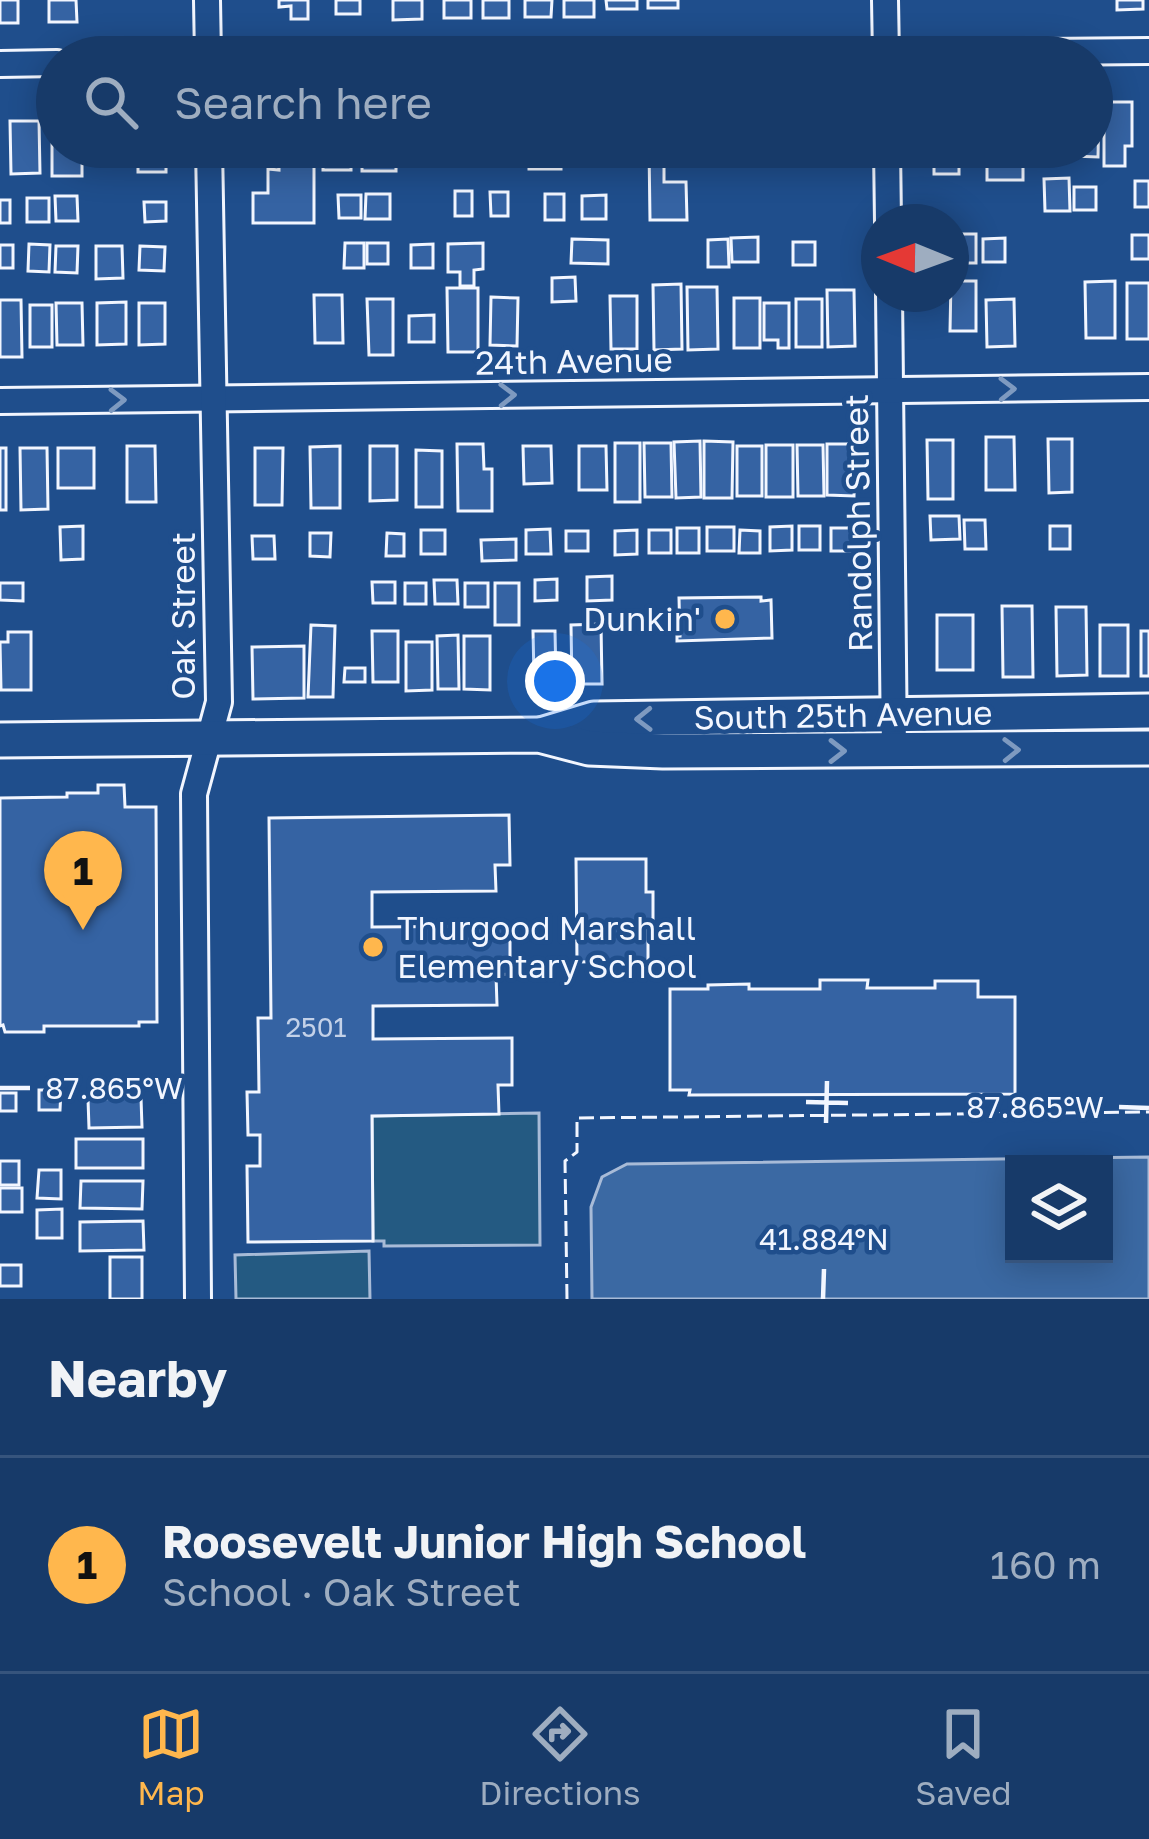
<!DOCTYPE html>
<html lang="en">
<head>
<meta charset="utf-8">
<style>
  body { margin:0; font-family:"Golos Text",sans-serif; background:#244571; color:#f1f3f6 }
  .controls { position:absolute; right:36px; bottom:36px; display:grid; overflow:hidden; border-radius:0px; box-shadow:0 6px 30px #0003 }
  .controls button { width:108px; height:108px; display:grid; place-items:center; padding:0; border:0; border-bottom:3px solid #36547d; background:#173a69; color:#f1f3f6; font:60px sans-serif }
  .compass { position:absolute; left:861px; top:204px; width:108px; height:108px; border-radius:50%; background:#173a69; box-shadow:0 6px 30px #0003; rotate:271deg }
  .you { position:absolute; left:555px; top:681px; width:42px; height:42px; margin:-30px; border:9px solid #fff; border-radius:50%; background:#1a73e8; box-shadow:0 0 0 18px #1a73e833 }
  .badge { display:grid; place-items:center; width:78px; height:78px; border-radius:50%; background:#ffb74d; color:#111; font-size:39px; font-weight:700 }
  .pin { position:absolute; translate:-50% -99px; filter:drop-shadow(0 3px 6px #0008) }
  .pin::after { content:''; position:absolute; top:63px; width:42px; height:36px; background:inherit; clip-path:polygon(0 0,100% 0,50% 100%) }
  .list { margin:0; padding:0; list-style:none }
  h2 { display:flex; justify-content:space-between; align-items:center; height:156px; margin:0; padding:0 48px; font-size:51px }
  h2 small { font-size:39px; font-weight:400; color:#9eadc0 }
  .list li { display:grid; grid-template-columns:78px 1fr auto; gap:36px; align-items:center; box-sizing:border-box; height:216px; padding:0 48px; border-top:3px solid #36547d }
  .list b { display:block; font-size:45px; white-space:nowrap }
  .list p { margin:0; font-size:39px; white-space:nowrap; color:#9eadc0 }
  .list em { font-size:39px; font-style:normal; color:#9eadc0 }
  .icon { flex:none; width:66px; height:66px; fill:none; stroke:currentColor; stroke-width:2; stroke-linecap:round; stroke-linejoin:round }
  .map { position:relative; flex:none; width:1149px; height:1299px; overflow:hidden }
  .search { position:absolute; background:#173a69; box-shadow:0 6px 30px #0003; left:36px; right:36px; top:36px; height:132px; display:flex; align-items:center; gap:30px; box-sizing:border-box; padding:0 42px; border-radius:66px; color:#9eadc0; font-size:45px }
  .sheet { height:372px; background:#173a69 }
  nav { display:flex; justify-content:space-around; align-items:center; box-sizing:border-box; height:168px; border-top:3px solid #36547d; background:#173a69; font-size:33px; color:#9eadc0 }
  nav a { display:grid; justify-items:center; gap:6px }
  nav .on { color:#ffb74d }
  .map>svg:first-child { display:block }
  .green { fill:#245a82; stroke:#a8bbd7; stroke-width:3 }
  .water { fill:#3b69a3; stroke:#a8bbd7; stroke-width:3; fill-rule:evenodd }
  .building { fill:#3563a3; stroke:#f2f6ff; stroke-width:3 }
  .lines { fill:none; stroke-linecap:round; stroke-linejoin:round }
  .minor-casing { stroke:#f2f6ff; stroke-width:30 }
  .major-casing { stroke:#f2f6ff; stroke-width:39 }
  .minor { stroke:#1f4e8c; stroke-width:24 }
  .major { stroke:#1f4e8c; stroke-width:33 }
  .fence { stroke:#f2f6ff; stroke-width:3; stroke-dasharray:15 6; stroke-linecap:butt }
  .oneway { stroke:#7e9ac0 }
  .ticks { fill:none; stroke:#f2f6ff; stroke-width:4.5 }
  .poi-dot { fill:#ffb74d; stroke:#1f4e8c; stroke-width:4.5 }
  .labels { text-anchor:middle; stroke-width:9; stroke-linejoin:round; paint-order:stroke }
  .number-label { font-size:27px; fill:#c3d1e8 }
  .street-label { font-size:33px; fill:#f2f6ff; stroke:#1f4e8c }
  .poi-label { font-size:33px; fill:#f2f6ff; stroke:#1f4e8c; text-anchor:end }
  .ticks-label { font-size:30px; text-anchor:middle; fill:#f2f6ff; stroke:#1f4e8c; stroke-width:9; stroke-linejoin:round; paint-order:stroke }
</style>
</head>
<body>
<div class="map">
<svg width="1149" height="1299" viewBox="0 0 1149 1299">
  <rect width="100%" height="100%" fill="#1f4e8c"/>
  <g class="green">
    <polygon points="539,1113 540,1245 384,1246 384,1241 373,1241 372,1116"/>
    <polygon points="369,1251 370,1299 236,1299 235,1255"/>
  </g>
  <path class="water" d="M1149,1157V1299H592L591,1207L602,1177L627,1164ZM1014,1164H1104V1254H1014Z"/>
  <g class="building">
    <rect x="0" y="0" width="18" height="23"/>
    <polygon points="49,0 76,0 77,22 49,22"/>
    <polygon points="279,0 308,0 308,19 291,19 291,6 279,7"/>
    <rect x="336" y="0" width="24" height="14"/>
    <polygon points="393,0 422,0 422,19 393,20"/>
    <rect x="444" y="0" width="27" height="18"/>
    <rect x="483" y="0" width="26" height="18"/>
    <polygon points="525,0 552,0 551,17 525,17"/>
    <rect x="564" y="0" width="30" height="17"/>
    <polygon points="606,0 637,0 637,9 607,9"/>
    <rect x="648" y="0" width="30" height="8"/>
    <polygon points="1117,0 1143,0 1143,9 1117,10"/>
    <polygon points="1104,102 1132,102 1132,146 1125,146 1125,166 1104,166"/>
    <polygon points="1092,106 1099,106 1098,157 1072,156 1072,147 1092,147"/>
    <polygon points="52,120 57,120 57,147 82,147 82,176 52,176"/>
    <polygon points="10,121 39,121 40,173 11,174"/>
    <rect x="138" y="147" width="28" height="25"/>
    <polygon points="279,147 314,147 314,223 253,223 253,193 268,193 268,169 279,170"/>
    <rect x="323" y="147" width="28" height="23"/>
    <rect x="362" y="147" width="34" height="24"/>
    <rect x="431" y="147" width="31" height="15"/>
    <rect x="487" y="147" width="33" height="16"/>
    <rect x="529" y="147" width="32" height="22"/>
    <polygon points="649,147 664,147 664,182 686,182 687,220 650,220"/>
    <polygon points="730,147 757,147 758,161 730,161"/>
    <polygon points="791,147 814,147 815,163 792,163"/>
    <polygon points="824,147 850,147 850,156 825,156"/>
    <polygon points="934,147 968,147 968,153 959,153 959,174 934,174"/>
    <rect x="987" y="147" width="36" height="33"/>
    <polygon points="1069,178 1070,211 1045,211 1044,179"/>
    <rect x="1135" y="181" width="14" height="26"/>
    <rect x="1074" y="187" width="22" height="23"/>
    <rect x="455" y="191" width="17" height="25"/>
    <polygon points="490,192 508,192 508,216 491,216"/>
    <polygon points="366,194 390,194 390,219 365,219"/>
    <rect x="545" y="194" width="19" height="26"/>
    <polygon points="338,195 361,195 361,218 339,218"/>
    <polygon points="606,195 606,219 582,219 582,196"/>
    <polygon points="55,196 77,196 78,221 56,221"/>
    <rect x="27" y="198" width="22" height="24"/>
    <rect x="0" y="200" width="10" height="23"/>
    <polygon points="144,202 166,202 166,221 145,222"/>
    <rect x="951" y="234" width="25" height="29"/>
    <rect x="1132" y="235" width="17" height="24"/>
    <polygon points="758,237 758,262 732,262 731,238"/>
    <polygon points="1005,238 1005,262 983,262 983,239"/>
    <polygon points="572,239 608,240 608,264 571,263"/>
    <polygon points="728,239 729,267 708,267 708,240"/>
    <rect x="793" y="242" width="22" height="23"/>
    <polygon points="345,243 364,243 364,268 344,268"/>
    <rect x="367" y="243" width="21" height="21"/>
    <polygon points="483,243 483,269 474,270 474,286 460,286 460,272 448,272 448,244"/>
    <polygon points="29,244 50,245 49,272 28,271"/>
    <polygon points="433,244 433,268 411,268 411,245"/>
    <rect x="0" y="245" width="13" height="23"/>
    <polygon points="56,246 78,246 77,273 55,272"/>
    <polygon points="96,246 122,246 123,278 96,279"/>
    <polygon points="140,246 165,247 164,271 139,270"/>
    <polygon points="575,277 576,301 552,302 552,278"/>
    <polygon points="951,281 976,281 976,331 950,331"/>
    <polygon points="1115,281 1115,338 1086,338 1085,282"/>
    <rect x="1127" y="283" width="22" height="56"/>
    <polygon points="681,284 682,349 654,350 653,285"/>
    <polygon points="687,287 717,287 718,349 688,350"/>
    <polygon points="447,288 478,288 478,352 448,352"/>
    <polygon points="827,290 854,290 855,346 828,347"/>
    <polygon points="314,295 342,295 343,343 315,343"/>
    <polygon points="610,296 637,296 637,349 611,349"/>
    <polygon points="491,297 518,298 517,346 490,345"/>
    <rect x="734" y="298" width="26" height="50"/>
    <polygon points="367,299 393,299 393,355 369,355"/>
    <rect x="796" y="299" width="26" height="48"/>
    <polygon points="1014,299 1015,346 987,347 986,300"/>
    <polygon points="0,300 21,300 22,357 0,357"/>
    <polygon points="126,302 126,344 97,345 97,303"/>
    <polygon points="56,303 82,303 83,345 57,345"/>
    <polygon points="139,303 165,303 165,344 139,345"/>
    <polygon points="764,303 789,303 789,348 778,348 778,340 764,340"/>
    <rect x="30" y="305" width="22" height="42"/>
    <polygon points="434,315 434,342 409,342 409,316"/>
    <polygon points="986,437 1014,437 1015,490 986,490"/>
    <polygon points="1048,439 1072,439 1072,492 1049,493"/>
    <polygon points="927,440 953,440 953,499 928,499"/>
    <polygon points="700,441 701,497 676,498 674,442"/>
    <polygon points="704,441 733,442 732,498 704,498"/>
    <rect x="615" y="443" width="25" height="59"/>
    <polygon points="644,443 671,443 672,497 645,497"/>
    <polygon points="457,444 483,444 484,469 492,469 492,511 458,511"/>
    <polygon points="827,444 855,444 854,496 827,495"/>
    <rect x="766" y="445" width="27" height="52"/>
    <polygon points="797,445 823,445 824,496 798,496"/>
    <polygon points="127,446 155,446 156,502 127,502"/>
    <polygon points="340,446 340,508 311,508 310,447"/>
    <polygon points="370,446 397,446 397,500 370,501"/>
    <polygon points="523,446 551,446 552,483 524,484"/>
    <polygon points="579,446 606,446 607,490 579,490"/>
    <rect x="737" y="446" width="25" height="50"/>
    <rect x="0" y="448" width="6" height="62"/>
    <polygon points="20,448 47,448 48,509 21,510"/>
    <rect x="58" y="448" width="36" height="40"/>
    <polygon points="255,448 283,448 282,505 255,505"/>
    <polygon points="416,450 442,451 442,507 416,507"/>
    <polygon points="930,516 959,516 960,539 931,540"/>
    <polygon points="964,520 985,520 986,549 965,549"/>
    <polygon points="83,526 83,559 61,560 60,527"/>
    <polygon points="792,526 792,550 770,551 770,527"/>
    <rect x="799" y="526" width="21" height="24"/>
    <rect x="1050" y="526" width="20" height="23"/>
    <rect x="707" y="527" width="27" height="24"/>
    <rect x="677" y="528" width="22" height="25"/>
    <rect x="831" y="528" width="23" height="23"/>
    <polygon points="550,529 551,554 526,554 526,530"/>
    <rect x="421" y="530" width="24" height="24"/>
    <polygon points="637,530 637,554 615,555 615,531"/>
    <rect x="649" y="530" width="22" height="23"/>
    <polygon points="740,530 760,531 760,553 739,553"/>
    <rect x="566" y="531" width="22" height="20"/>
    <polygon points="310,533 331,533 330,557 310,556"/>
    <polygon points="387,533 404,534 404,556 386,556"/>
    <polygon points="252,536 274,536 275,559 253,559"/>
    <polygon points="516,539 516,560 482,561 481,540"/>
    <polygon points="612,576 612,600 587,601 587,577"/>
    <polygon points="557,579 557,600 535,601 535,580"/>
    <polygon points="434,580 457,580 458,604 435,604"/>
    <polygon points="372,582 395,582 395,603 373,603"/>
    <polygon points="0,583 23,583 23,601 0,600"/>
    <rect x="405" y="583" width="21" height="21"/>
    <rect x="465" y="583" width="23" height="24"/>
    <rect x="495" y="583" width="24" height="42"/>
    <polygon points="761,597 761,601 771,600 772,638 677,641 677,636 680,636 679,598"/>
    <polygon points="1002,606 1032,606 1033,677 1003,677"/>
    <polygon points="1056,607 1086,607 1087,675 1057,676"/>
    <rect x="937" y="615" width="36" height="55"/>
    <polygon points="601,624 602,684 572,684 571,625"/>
    <polygon points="311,625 335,626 333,697 308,697"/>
    <rect x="1100" y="625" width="28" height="51"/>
    <polygon points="372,631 398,631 398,682 373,682"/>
    <polygon points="533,631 555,631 556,678 534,678"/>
    <rect x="1141" y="631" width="8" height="45"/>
    <polygon points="8,632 31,632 31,690 1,690 0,642 8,642"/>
    <polygon points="458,635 459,689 438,689 437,636"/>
    <polygon points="464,636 490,636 490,690 464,689"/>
    <polygon points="406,642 432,642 432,690 406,691"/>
    <polygon points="304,646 304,698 253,699 252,647"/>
    <polygon points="345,668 365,668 365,682 344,682"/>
    <polygon points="98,785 124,785 125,807 156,807 157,1022 139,1022 139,1026 44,1026 44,1032 5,1032 3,1025 0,1026 0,798 67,797 67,793 98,793"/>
    <polygon points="509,815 510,865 495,865 496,891 372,892 372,927 510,926 510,974 496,975 497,1005 373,1006 373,1039 512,1038 512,1085 498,1085 499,1114 372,1116 373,1241 248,1242 247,1166 260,1166 260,1135 248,1135 247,1092 259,1092 258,1018 271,1018 269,818"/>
    <polygon points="576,859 646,859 646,892 653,892 653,928 648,927 648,961 577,962"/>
    <polygon points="820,980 868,980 867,988 935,988 935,981 978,981 978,997 1015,997 1015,1094 689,1095 690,1090 670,1090 670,989 708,989 708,985 749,984 749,989 820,989"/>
    <polygon points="39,1090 61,1090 60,1110 39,1110"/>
    <rect x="0" y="1093" width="16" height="18"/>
    <polygon points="141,1098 142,1127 89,1128 88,1099"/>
    <rect x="76" y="1139" width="67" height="29"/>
    <rect x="0" y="1161" width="19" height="24"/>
    <polygon points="39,1170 61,1170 61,1199 37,1198"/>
    <polygon points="81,1181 143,1181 142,1209 80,1208"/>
    <rect x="0" y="1188" width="22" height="24"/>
    <polygon points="62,1209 62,1238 37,1238 37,1210"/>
    <polygon points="143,1221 144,1250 80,1251 80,1222"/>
    <rect x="110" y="1257" width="32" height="42"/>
    <rect x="0" y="1265" width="21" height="21"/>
  </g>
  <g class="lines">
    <g class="minor-casing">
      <g id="minor">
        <polyline points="207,0 208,57"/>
        <polyline points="885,0 886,57"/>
        <polyline points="543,57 1149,51"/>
        <polyline points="0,64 57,63"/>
        <polyline points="887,147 888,222"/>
        <polyline points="889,294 894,751"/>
        <polyline points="0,401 1149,387"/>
        <polyline points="198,1299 194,794 219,702 209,147"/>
      </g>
    </g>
    <g class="major-casing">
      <g id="major">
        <polyline points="541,735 594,719 1149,711"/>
        <polyline points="0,740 539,735 589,748 663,751 1149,748"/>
      </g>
    </g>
    <use href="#minor" class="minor"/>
    <use href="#major" class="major"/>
    <polyline class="fence" points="567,1299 565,1161 577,1152 577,1118 1149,1112"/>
  </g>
  <defs><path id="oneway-chevron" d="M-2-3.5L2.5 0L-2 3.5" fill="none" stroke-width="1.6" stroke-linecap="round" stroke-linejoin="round" transform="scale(3)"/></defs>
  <g class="oneway">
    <use href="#oneway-chevron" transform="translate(1007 389) rotate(-1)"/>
    <use href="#oneway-chevron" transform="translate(507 395) rotate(-1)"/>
    <use href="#oneway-chevron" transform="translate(117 400) rotate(-1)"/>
    <use href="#oneway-chevron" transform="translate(644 719) rotate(179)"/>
    <use href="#oneway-chevron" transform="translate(1011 750) rotate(-1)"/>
    <use href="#oneway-chevron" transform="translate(837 751)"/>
  </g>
  <path class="ticks" d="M0,1088H30M806,1102L848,1103M1119,1107L1149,1108M826,1123L827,1081M823,1299L824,1269"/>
  <g class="poi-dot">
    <circle cx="725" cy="619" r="12"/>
    <circle cx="373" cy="947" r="12"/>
  </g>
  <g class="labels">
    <g class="number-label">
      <text x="316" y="1037">2501</text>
    </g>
    <g class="street-label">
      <text transform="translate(574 361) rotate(-1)" y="12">24th Avenue</text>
      <text transform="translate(858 523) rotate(-91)" y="12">Randolph Street</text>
      <text transform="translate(183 616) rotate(-90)" y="12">Oak Street</text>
      <text transform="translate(843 715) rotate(-1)" y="12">South 25th Avenue</text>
    </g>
    <g class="poi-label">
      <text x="701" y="631">Dunkin'</text>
      <text x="397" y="940" text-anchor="start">Thurgood Marshall<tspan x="397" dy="38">Elementary School</tspan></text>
    </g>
  </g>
  <g class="ticks-label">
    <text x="114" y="1099">87.865°W</text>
    <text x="1035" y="1118">87.865°W</text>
    <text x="824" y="1250">41.884°N</text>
  </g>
</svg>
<div class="controls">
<button><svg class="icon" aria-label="layers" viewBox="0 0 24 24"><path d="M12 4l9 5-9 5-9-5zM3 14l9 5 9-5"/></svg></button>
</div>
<svg class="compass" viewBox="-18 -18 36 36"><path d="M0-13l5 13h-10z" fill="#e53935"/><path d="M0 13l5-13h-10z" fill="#9eadc0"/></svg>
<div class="you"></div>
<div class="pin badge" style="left:83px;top:930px">1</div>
<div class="search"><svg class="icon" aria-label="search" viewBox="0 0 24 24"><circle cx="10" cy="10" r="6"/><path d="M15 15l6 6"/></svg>Search here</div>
</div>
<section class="sheet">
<h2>Nearby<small></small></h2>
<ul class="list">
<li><span class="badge">1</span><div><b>Roosevelt Junior High School</b><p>School · Oak Street</p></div><em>160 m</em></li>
</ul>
</section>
<nav>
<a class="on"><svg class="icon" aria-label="map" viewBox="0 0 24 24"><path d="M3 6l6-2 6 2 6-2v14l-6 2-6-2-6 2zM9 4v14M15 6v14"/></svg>Map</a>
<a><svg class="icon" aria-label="directions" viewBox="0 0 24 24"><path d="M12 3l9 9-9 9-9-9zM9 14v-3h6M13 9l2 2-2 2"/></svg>Directions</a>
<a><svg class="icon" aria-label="saved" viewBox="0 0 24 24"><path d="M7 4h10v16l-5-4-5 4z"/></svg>Saved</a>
</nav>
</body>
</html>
